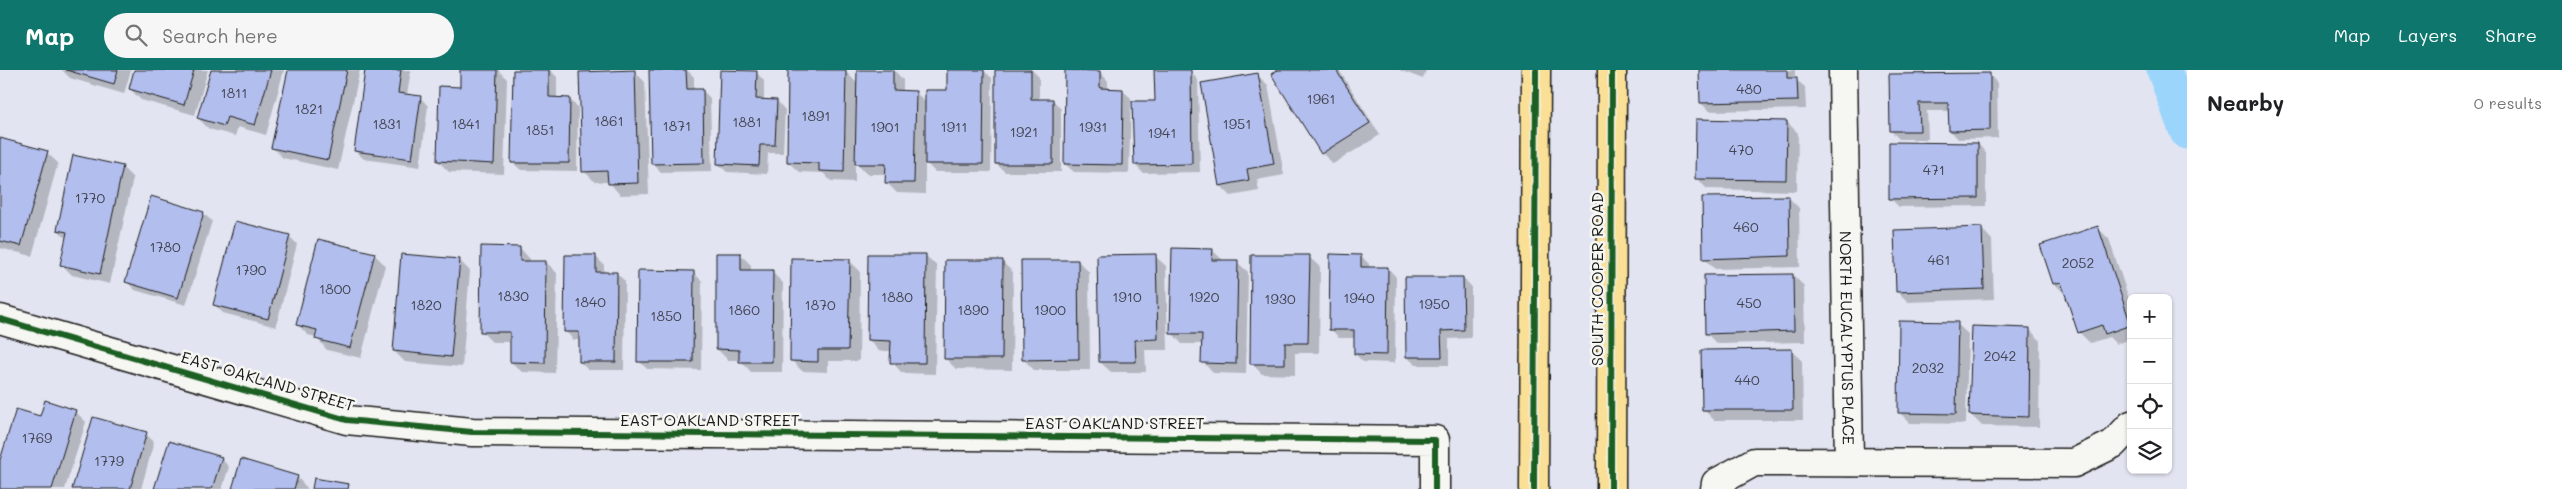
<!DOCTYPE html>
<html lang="en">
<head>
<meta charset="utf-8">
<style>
  body { margin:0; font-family:Mali,sans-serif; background:#f6f6f6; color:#202124 }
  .controls { position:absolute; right:15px; bottom:15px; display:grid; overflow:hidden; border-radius:8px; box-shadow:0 1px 4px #0004 }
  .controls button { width:45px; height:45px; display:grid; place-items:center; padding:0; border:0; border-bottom:1px solid #e0e0e0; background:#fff; color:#202124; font:25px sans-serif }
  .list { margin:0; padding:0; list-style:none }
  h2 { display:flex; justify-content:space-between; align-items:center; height:65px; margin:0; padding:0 20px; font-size:21px }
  h2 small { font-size:16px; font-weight:400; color:#757577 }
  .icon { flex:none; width:28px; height:28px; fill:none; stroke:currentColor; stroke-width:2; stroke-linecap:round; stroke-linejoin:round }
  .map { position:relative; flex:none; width:2187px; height:419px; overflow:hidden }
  header { display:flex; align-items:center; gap:30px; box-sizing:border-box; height:70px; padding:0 25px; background:#0f766e; color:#fff }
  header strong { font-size:24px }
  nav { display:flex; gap:28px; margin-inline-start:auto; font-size:18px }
  .search { width:350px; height:45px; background:#f6f6f6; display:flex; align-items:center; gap:12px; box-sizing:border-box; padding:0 18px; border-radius:28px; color:#757577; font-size:19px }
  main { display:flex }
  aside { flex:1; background:#fff }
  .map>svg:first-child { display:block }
  .shadow { fill:#0003 }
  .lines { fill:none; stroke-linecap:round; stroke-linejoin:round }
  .canal { stroke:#9bd5fc; stroke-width:35 }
  .building { fill:#b2beee; stroke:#1c1c1c }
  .minor-casing { stroke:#1c1c1c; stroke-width:31 }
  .major-casing { stroke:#1c1c1c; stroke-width:31 }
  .minor { stroke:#f6f6f2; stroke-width:28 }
  .major { stroke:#fadf96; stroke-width:28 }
  .cycleway-casing { stroke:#f6f6f2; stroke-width:9 }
  .cycleway { stroke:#1b5e20; stroke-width:6 }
  .labels { text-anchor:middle; stroke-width:5; stroke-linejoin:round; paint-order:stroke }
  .number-label { font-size:14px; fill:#424450 }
  .street-label { font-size:16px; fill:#1c1c1c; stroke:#f6f6f2 }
</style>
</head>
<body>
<header>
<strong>Map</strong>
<div class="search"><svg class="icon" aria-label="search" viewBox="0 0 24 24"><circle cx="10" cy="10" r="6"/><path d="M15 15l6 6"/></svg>Search here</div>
<nav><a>Map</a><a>Layers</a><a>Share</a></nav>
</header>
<main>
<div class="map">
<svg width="2187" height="419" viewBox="0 0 2187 419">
  <rect width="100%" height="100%" fill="#e2e5f1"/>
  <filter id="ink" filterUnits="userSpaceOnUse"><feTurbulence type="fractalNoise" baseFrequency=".02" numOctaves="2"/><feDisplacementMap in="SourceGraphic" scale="10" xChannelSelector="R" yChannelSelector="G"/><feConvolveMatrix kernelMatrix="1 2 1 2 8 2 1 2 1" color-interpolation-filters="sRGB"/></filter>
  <g filter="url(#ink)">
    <g class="shadow">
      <polygon points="62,0 131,0 124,24 70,8"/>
      <polygon points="136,0 208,0 195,45 141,30 130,19"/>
      <polygon points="212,0 284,0 266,65 238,57 235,66 209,59 198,48"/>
      <polygon points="289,0 360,0 338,100 283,88 272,77"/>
      <polygon points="366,0 411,0 407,25 420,27 428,36 420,97 364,89 355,81"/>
      <polygon points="462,0 498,0 507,9 504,104 449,102 438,91 461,18"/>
      <polygon points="514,0 550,0 557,7 557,29 569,29 578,37 577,101 521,100 512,92"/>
      <polygon points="650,0 687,0 694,7 694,20 702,20 710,28 712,101 661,102 653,94"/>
      <polygon points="858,0 894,0 903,10 903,21 915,22 927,33 948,21 948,0 983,0 992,8 991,102 935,102 925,92 925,124 897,123 886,112 887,104 867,104 855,92 855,112 831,111 823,103 799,102 788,92 845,1 858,14"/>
      <polygon points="996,0 1032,0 1039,7 1039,30 1053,30 1061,39 1061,102 1005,102 996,94"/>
      <polygon points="1280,0 1339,0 1380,65 1333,94 1322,83"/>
      <polygon points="1399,0 1426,0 1423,9"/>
      <polygon points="1700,0 1795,0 1795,9 1805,17 1806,39 1709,41 1701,33"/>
      <polygon points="634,1 645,12 649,124 620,125 609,112 595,112 584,101"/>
      <polygon points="1190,1 1198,10 1200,102 1143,103 1135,95 1156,32"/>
      <polygon points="756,2 764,11 764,31 777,31 785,40 783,83 768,83 767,104 727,102 718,94"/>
      <polygon points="1100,2 1108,11 1108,20 1122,20 1131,28 1129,103 1074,102 1065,94"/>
      <polygon points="1989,4 1997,13 1998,68 1958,69 1950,60 1950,41 1927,41 1928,69 1899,69 1891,61 1890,6"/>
      <polygon points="1257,5 1268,15 1284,105 1257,110 1259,121 1231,126 1220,115"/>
      <polygon points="1787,52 1798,63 1797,121 1707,119 1697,108"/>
      <polygon points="0,70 47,83 58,93 32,186 0,178"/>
      <polygon points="1978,74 1986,83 1986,136 1899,137 1890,128"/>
      <polygon points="122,97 133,108 110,214 72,205 61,194 67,169 58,160"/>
      <polygon points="1788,127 1799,138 1800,197 1715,199 1704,188"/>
      <polygon points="203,143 212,151 186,235 135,220 127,212"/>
      <polygon points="2098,158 2109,169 2131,235 2131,269 2116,274 2109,267 2090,273 2079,262 2065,224 2054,213"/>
      <polygon points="1982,159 1992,170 1994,229 1908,232 1897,221"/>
      <polygon points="289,166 297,174 276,257 223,243 215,235"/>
      <polygon points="520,178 530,189 530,192 546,192 557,203 555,303 522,302 511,292 511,272 492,272 481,261"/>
      <polygon points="1212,180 1224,191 1237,192 1248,202 1246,304 1213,303 1203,292 1203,274 1182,274 1172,263"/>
      <polygon points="374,184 385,195 361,288 327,280 316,267 308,265 297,254"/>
      <polygon points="740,184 751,195 751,202 772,202 783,213 782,302 751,302 740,290 728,290 717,279"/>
      <polygon points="926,186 937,196 935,304 902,303 892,292 892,281 879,281 869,270"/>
      <polygon points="1155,186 1166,196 1168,280 1145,280 1146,302 1111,302 1100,292"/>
      <polygon points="1361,186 1369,194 1369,198 1388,198 1396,207 1395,293 1363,292 1355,284 1355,268 1339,268 1331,259"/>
      <polygon points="596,187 604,195 604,203 616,203 625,211 624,300 588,300 580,292 580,270 574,270 565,261"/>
      <polygon points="1309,187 1320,197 1319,283 1295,283 1295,305 1262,304 1251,293"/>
      <polygon points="459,190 470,201 462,297 405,292 394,281"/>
      <polygon points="849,190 860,201 859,291 828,291 828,302 802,301 791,290"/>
      <polygon points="1078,191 1089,202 1090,300 1034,300 1023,289"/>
      <polygon points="1002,192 1013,202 1012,300 956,299 945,288"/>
      <polygon points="693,202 702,211 701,300 647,299 639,291"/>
      <polygon points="1793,205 1804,216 1805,272 1717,274 1706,263"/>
      <polygon points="1463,208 1471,216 1471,268 1449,269 1449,295 1416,295 1407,287"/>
      <polygon points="1957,254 1968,264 1966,354 1910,353 1899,342"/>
      <polygon points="2029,259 2040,270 2039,357 1982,356 1971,345"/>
      <polygon points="1791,280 1802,291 1803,350 1714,350 1704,340"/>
      <polygon points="75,341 86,352 65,419 0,419 0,394 40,348"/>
      <polygon points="146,364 154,372 141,419 73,419"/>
      <polygon points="221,388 229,397 222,419 155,419"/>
      <polygon points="297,407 308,419 233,419"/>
    </g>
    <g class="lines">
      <polyline class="canal" points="2164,0 2187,62"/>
    </g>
    <g class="building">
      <polygon points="66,0 118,0 114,14"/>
      <polygon points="134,0 194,0 184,35 129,19"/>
      <polygon points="211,0 271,0 255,55 227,47 224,56 197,48"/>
      <polygon points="288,0 347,0 328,90 271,78"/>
      <polygon points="365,0 401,0 398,23 421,26 412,89 354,81"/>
      <polygon points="460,0 497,0 494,94 437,91 439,16 460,17"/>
      <polygon points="513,0 549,0 549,27 570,28 569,93 511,93"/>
      <polygon points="635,0 638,113 608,114 607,101 582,102 579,2"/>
      <polygon points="649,0 686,0 687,19 703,19 704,93 651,94"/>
      <polygon points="720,0 757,1 756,29 777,30 775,75 760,75 759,96 717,94"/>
      <polygon points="788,0 846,0 844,102 819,101 819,93 787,92"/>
      <polygon points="857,0 893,0 893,20 916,21 914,113 885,113 886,94 855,94"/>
      <polygon points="947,0 984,0 983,94 925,94 925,20 947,20"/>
      <polygon points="995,0 1031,0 1031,29 1053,29 1053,94 995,94"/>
      <polygon points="1065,0 1100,1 1100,18 1123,19 1122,95 1064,94"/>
      <polygon points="1154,0 1191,0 1192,94 1134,95 1132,31 1155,31"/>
      <polygon points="1278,0 1336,0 1370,53 1321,84 1271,4"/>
      <polygon points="1699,0 1787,0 1787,8 1797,8 1798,31 1700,33"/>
      <polygon points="1258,3 1274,94 1247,99 1249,110 1219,116 1201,13"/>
      <polygon points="1990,3 1990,60 1949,61 1948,33 1919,33 1920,61 1890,61 1889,4"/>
      <polygon points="1696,49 1787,51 1786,110 1695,109"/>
      <polygon points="0,68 48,81 21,176 0,171"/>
      <polygon points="1889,72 1978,73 1978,128 1889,129"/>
      <polygon points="73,85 123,96 100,204 60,195 67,162 57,160"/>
      <polygon points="151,126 204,142 178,228 125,212"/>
      <polygon points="1789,126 1790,186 1703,189 1702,127"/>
      <polygon points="235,151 290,165 268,249 213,235"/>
      <polygon points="2098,156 2131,255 2105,264 2102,255 2078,263 2061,212 2053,214 2040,175"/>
      <polygon points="1982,157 1984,219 1896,222 1894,160"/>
      <polygon points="318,169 375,183 350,278 315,269 317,260 296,255"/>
      <polygon points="481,176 520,177 520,191 546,191 545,293 510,292 510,262 480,262"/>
      <polygon points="1172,178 1213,179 1212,190 1238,190 1236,294 1201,293 1202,264 1170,264"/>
      <polygon points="716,183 741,183 741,200 773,200 772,292 739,292 739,280 716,279"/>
      <polygon points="401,184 460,189 451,287 393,281"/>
      <polygon points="868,184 926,184 925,293 890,293 891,271 867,270"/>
      <polygon points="1156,184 1158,269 1135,270 1136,292 1099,292 1097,185"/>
      <polygon points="1330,184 1361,185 1361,197 1388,197 1387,285 1354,284 1354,260 1329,260"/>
      <polygon points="565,185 596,185 596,202 617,202 616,292 579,292 579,262 564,262"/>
      <polygon points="1251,185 1310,185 1308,273 1285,273 1285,294 1250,294"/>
      <polygon points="791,188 850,189 848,280 818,280 818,292 790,291"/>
      <polygon points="945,190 1003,190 1002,289 944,289"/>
      <polygon points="1021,190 1078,190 1079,289 1022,290"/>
      <polygon points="638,200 694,201 693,292 637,292"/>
      <polygon points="1793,204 1794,261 1705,264 1704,205"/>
      <polygon points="1405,207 1463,207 1464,260 1441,261 1442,287 1406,287"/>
      <polygon points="1899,251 1958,252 1956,344 1898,343"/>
      <polygon points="1972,256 2030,258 2029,347 1969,345"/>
      <polygon points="1792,279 1793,340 1702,340 1701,280"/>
      <polygon points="45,330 76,340 52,419 0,419 0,390 16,339 40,346"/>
      <polygon points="93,347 147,362 130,419 72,419"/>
      <polygon points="169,371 222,387 212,419 154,419"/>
      <polygon points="241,389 298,406 294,419 232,419"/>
      <polygon points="314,408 349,414 348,419 312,419"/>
    </g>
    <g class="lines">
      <g class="minor-casing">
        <g id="minor">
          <path id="s1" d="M1843,0L1849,392"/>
          <polyline points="0,249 347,350 472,362 1435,370 1435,419"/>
          <polyline points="1715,419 1716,413 1754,392 2074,393 2113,374 2131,355"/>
        </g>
      </g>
      <g class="major-casing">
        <g id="major">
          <polyline points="1534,419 1536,0"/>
          <polyline points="1611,419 1612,0"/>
        </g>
      </g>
      <use href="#minor" class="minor"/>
      <use href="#major" class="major"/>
      <g class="cycleway-casing">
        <g id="cycleway">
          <polyline points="0,249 347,350 472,362 1435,370 1435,419"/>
          <polyline points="1534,419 1536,0"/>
          <polyline points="1611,419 1612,0"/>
        </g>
      </g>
      <use href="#cycleway" class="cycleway"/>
    </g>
  </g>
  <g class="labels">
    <g class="number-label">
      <text x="1749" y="24">480</text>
      <text x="234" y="28">1811</text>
      <text x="1321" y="34">1961</text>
      <text x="309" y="44">1821</text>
      <text x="816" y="51">1891</text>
      <text x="609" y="56">1861</text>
      <text x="747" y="57">1881</text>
      <text x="387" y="59">1831</text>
      <text x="466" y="59">1841</text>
      <text x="1237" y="59">1951</text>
      <text x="677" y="61">1871</text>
      <text x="885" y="62">1901</text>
      <text x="954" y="62">1911</text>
      <text x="1093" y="62">1931</text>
      <text x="540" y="65">1851</text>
      <text x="1024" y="67">1921</text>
      <text x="1162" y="68">1941</text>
      <text x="1741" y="85">470</text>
      <text x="1934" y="105">471</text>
      <text x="90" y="133">1770</text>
      <text x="1746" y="162">460</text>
      <text x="165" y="182">1780</text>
      <text x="1939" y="195">461</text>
      <text x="2078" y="198">2052</text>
      <text x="251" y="205">1790</text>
      <text x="335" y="224">1800</text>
      <text x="513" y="231">1830</text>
      <text x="897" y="232">1880</text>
      <text x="1127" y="232">1910</text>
      <text x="1204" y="232">1920</text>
      <text x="1359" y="233">1940</text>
      <text x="1280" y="234">1930</text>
      <text x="590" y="237">1840</text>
      <text x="1749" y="238">450</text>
      <text x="1434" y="239">1950</text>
      <text x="426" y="240">1820</text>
      <text x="820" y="240">1870</text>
      <text x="744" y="245">1860</text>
      <text x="973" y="245">1890</text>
      <text x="1050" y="245">1900</text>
      <text x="666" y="251">1850</text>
      <text x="2000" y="291">2042</text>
      <text x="1928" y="303">2032</text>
      <text x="1747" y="315">440</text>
      <text x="37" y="373">1769</text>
      <text x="109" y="396">1779</text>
    </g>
    <g class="street-label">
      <text transform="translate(1597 209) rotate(-90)" y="6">SOUTH COOPER ROAD</text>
      <text dy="6" stroke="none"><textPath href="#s1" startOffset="268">NORTH EUCALYPTUS PLACE</textPath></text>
      <text transform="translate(268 311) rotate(16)" y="6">EAST OAKLAND STREET</text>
      <text x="710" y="356">EAST OAKLAND STREET</text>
      <text x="1115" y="359">EAST OAKLAND STREET</text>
    </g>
  </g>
</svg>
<div class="controls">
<button>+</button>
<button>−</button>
<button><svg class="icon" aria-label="locate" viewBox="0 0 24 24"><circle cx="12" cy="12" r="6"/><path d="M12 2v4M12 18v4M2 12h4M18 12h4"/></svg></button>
<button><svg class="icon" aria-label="layers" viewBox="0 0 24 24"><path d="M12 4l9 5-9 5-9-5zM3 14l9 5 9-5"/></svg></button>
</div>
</div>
<aside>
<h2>Nearby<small>0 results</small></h2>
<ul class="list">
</ul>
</aside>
</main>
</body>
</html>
